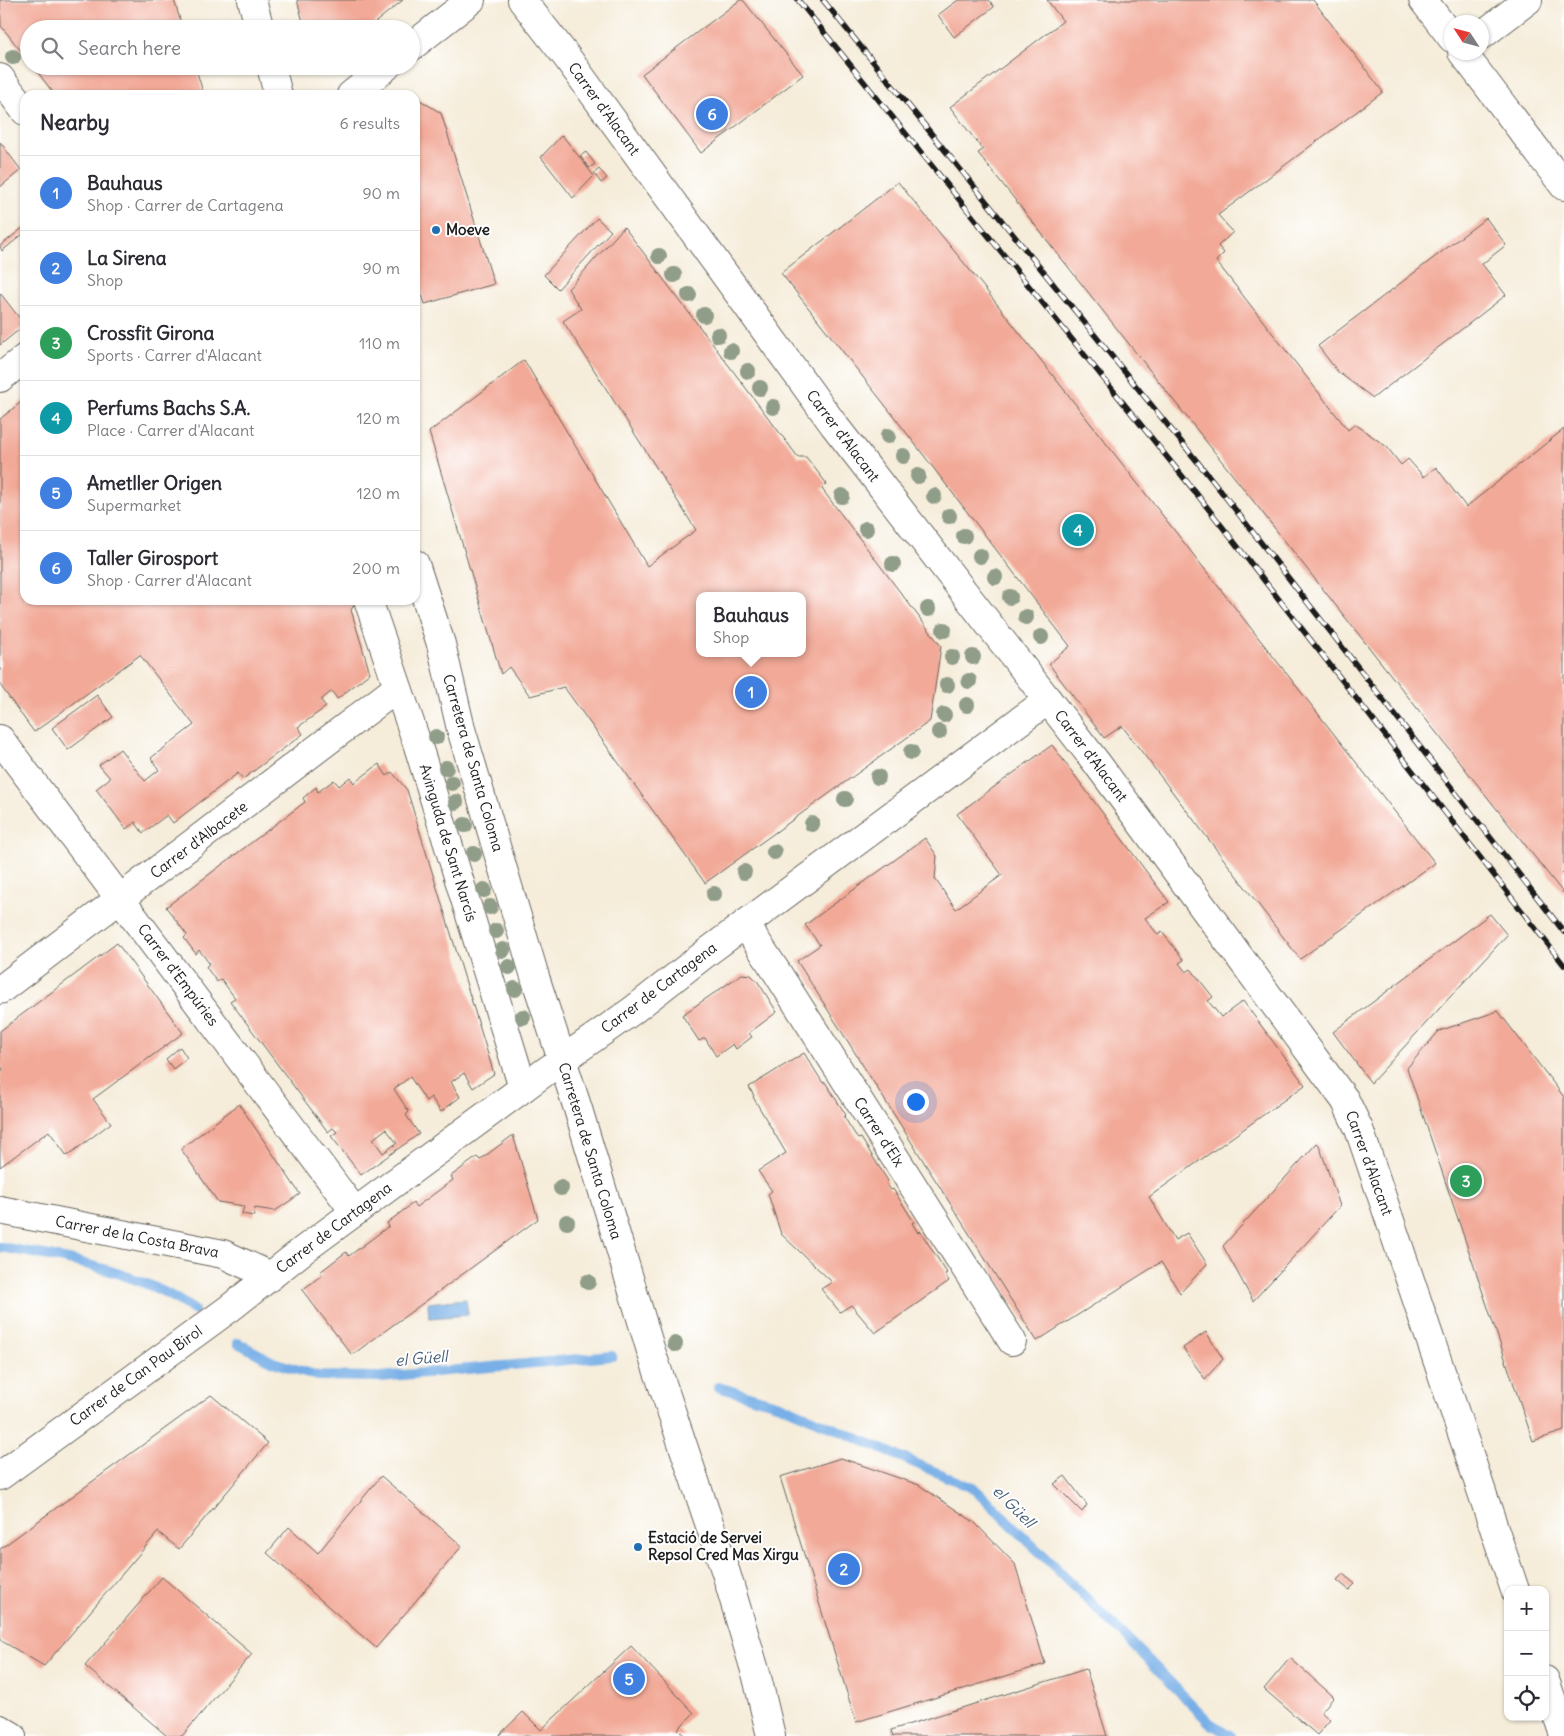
<!DOCTYPE html>
<html lang="en">
<head>
<meta charset="utf-8">
<style>
  body { margin:0; font-family:Delius,sans-serif; background:#f7f7f7; color:#2b2b33 }
  .controls { position:absolute; right:15px; bottom:15px; display:grid; overflow:hidden; border-radius:10px; box-shadow:0 1px 4px #0004 }
  .controls button { width:45px; height:45px; display:grid; place-items:center; padding:0; border:0; border-bottom:1px solid #e1e1e2; background:#fff; color:#2b2b33; font:25px sans-serif }
  .compass { position:absolute; left:1444px; top:15px; width:45px; height:45px; border-radius:50%; background:#fff; box-shadow:0 1px 4px #0004; rotate:306deg }
  .you { position:absolute; left:915px; top:1101px; width:18px; height:18px; margin:-12px; border:4px solid #fff; border-radius:50%; background:#1a73e8; box-shadow:0 0 0 8px #1a73e833 }
  .badge { display:grid; place-items:center; width:32px; height:32px; border-radius:50%; background:#1f6fb2; color:#fff; font-size:16px; font-weight:700 }
  .pin { position:absolute; translate:-50% -50%; border:2px solid #fff; box-shadow:0 1px 5px #0006 }
  .popup { position:absolute; left:696px; top:592px; width:110px; height:65px; box-sizing:border-box; display:grid; place-content:center; border-radius:10px; background:#fff; filter:drop-shadow(0 1px 4px #0005); font-size:16px; white-space:nowrap; color:#7c7c81 }
  .popup b { font-size:19px; color:#2b2b33 }
  .popup::after { content:''; position:absolute; left:50%; top:100%; margin-left:-10px; border:10px solid transparent; border-top-color:#fff }
  .list { margin:0; padding:0; list-style:none }
  h2 { display:flex; justify-content:space-between; align-items:center; height:65px; margin:0; padding:0 20px; font-size:21px }
  h2 small { font-size:16px; font-weight:400; color:#7c7c81 }
  .list li { display:grid; grid-template-columns:32px 1fr auto; gap:15px; align-items:center; box-sizing:border-box; height:75px; padding:0 20px; border-top:1px solid #e1e1e2 }
  .list b { display:block; font-size:19px; white-space:nowrap }
  .list p { margin:0; font-size:16px; white-space:nowrap; color:#7c7c81 }
  .list em { font-size:16px; font-style:normal; color:#7c7c81 }
  .icon { flex:none; width:28px; height:28px; fill:none; stroke:currentColor; stroke-width:2; stroke-linecap:round; stroke-linejoin:round }
  .map { position:relative; flex:none; width:1564px; height:1736px; overflow:hidden }
  .search { position:absolute; background:#fff; box-shadow:0 1px 4px #0004; left:20px; top:20px; width:400px; height:55px; display:flex; align-items:center; gap:12px; box-sizing:border-box; padding:0 18px; border-radius:28px; color:#7c7c81; font-size:19px }
  .panel { position:absolute; background:#fff; box-shadow:0 1px 4px #0004; left:20px; top:90px; width:400px; height:515px; border-radius:15px }
  .map>svg:first-child { display:block }
  .water { fill:#77afe6; stroke:#4a6681 }
  .lines { fill:none; stroke-linecap:round; stroke-linejoin:round }
  .stream { stroke:#77afe6; stroke-width:10 }
  .building { fill:#f2a997; fill-rule:evenodd }
  .minor-casing { stroke:#68655e; stroke-width:30 }
  .major-casing { stroke:#68655e; stroke-width:30 }
  .minor { stroke:#fff; stroke-width:28 }
  .major { stroke:#fff; stroke-width:28 }
  .rail-casing { stroke:#1c1c1c; stroke-width:5.5 }
  .rail { stroke:#fff; stroke-width:4; stroke-dasharray:11; stroke-linecap:butt }
  .tree { fill:#909d89 }
  .poi-dot { fill:#1f6fb2; stroke:#fff; stroke-width:2 }
  .labels { text-anchor:middle; stroke-width:4; stroke-linejoin:round; paint-order:stroke }
  .street-label { font-size:15px; fill:#1c1c1c; stroke:#fff }
  .poi-label { font-size:15px; font-weight:bold; fill:#1c1c1c; stroke:#fff; text-anchor:start }
  .water-label { font-size:16px; font-style:italic; fill:#455e77; stroke:#fff }
</style>
</head>
<body>
<div class="map">
<svg width="1564" height="1736" viewBox="0 0 1564 1736">
  <rect width="100%" height="100%" fill="#fff"/>
  <filter id="ink" filterUnits="userSpaceOnUse"><feTurbulence type="fractalNoise" baseFrequency=".02" numOctaves="2"/><feDisplacementMap in="SourceGraphic" scale="10" xChannelSelector="R" yChannelSelector="G"/><feConvolveMatrix kernelMatrix="1 2 1 2 8 2 1 2 1" color-interpolation-filters="sRGB"/></filter>
  <filter id="wash" filterUnits="userSpaceOnUse"><feTurbulence type="fractalNoise" baseFrequency=".0096" numOctaves="4" result="noise"/><feDisplacementMap in="SourceGraphic" scale="20" xChannelSelector="R" yChannelSelector="G"/><feGaussianBlur stdDeviation="1.12" result="paint"/><feColorMatrix in="noise" values="0 0 0 0 0 0 0 0 0 0 0 0 0 0 0 0 0 1.4 0 .05"/><feComposite in="paint" operator="in"/></filter>
  <g filter="url(#wash)">
    <rect width="100%" height="100%" fill="#f5ecd9"/>
    <polygon class="water" points="466,1299 468,1315 429,1318 428,1303"/>
    <g class="lines">
      <g class="stream">
        <path d="M0,1247C53,1256 113,1267 162,1291C173,1296 184,1304 194,1310"/>
        <polyline points="238,1343 273,1362 318,1376 380,1377 612,1356"/>
        <polyline points="718,1387 780,1405 975,1489 1122,1633 1210,1723 1231,1736"/>
      </g>
    </g>
    <g id="blocks">
      <g class="building">
        <polygon points="0,0 174,0 183,29 29,29 29,61 1,26"/>
        <polygon points="297,0 403,0 367,29 305,29"/>
        <polygon points="740,0 743,0 803,75 701,153 642,74"/>
        <polygon points="958,0 989,0 994,7 954,37 938,15"/>
        <polygon points="1047,0 1313,0 1383,92 1218,215 1233,232 1218,246 1224,253 1216,261 1348,430 1355,424 1387,447 1401,465 1408,459 1424,477 1436,467 1466,507 1564,429 1564,871 1562,873 1564,875 1564,894 978,153 983,150 950,107 1063,21"/>
        <polygon points="33,66 195,66 204,95 55,95"/>
        <polygon points="415,97 441,113 494,284 425,304 415,274"/>
        <polygon points="562,135 594,176 573,198 541,157"/>
        <polygon points="0,142 21,170 0,187"/>
        <polygon points="586,152 595,164 589,168 580,156"/>
        <polygon points="599,169 607,178 601,183 594,173"/>
        <polygon points="898,182 982,285 1435,863 1300,959 1122,726 1104,738 1049,664 1070,646 892,414 781,273"/>
        <polygon points="597,218 611,231 558,289 544,275"/>
        <polygon points="1486,218 1506,245 1482,264 1506,295 1373,398 1338,372 1318,346"/>
        <polygon points="25,226 25,237 23,234 2,251 0,246"/>
        <path d="M624,227L798,457H806L827,484L822,489L941,646L930,721L705,883L564,687L530,696L509,667L501,674L429,432L524,360L647,566L696,530L563,321L581,309L568,289ZM700,596H802V653H700Z"/>
        <polygon points="0,293 25,325 0,345"/>
        <polygon points="25,399 25,600 354,600 355,603 351,610 370,673 337,699 332,691 321,700 326,707 298,727 303,734 243,779 238,773 173,823 167,815 143,833 135,822 126,829 96,789 110,778 99,765 120,749 145,781 159,770 151,758 194,725 140,655 34,732 0,685 0,419"/>
        <polygon points="97,695 113,717 68,750 52,728"/>
        <polygon points="1052,745 1169,902 1145,918 1158,935 1162,932 1184,960 1179,963 1186,972 1191,969 1213,997 1208,1001 1221,1017 1243,1001 1305,1085 1149,1197 1175,1240 1187,1233 1207,1264 1180,1293 1161,1262 1037,1341 797,961 820,945 805,925 925,838 937,856 935,879 956,909 1002,875 957,814"/>
        <path d="M379,764L387,776L392,772L407,790L494,1074L473,1088L464,1073L451,1082L460,1097L441,1112L431,1097L426,1101L410,1077L394,1089L409,1112L406,1115L419,1134L361,1175L331,1136L337,1132L333,1128L328,1132L230,1001L235,998L221,979L217,982L206,967L209,963L199,950L196,954L184,938L187,935L166,907L305,802L303,798L316,787L318,792L334,780L339,786L350,777L354,783ZM386,1129L397,1143L383,1153L373,1139Z"/>
        <polygon points="1490,914 1507,935 1371,1083 1333,1032"/>
        <polygon points="117,943 183,1033 93,1099 111,1123 67,1156 49,1131 0,1167 0,1074 3,1069 0,1065 0,1031"/>
        <polygon points="742,974 751,975 758,982 777,1012 749,1033 752,1037 736,1049 733,1044 716,1056 705,1038 699,1041 682,1015"/>
        <polygon points="1498,1011 1564,1097 1564,1431 1533,1441 1407,1068 1439,1031"/>
        <polygon points="180,1047 187,1058 173,1069 166,1059"/>
        <polygon points="804,1053 823,1083 825,1082 846,1115 844,1117 858,1139 861,1138 888,1181 886,1183 891,1190 893,1189 914,1222 912,1223 918,1233 920,1231 947,1273 945,1274 949,1281 875,1333 851,1305 840,1312 821,1289 832,1282 781,1234 768,1194 772,1191 758,1171 786,1153 753,1097 754,1096 749,1087"/>
        <polygon points="239,1104 300,1194 275,1211 255,1208 254,1216 242,1214 244,1206 218,1202 181,1149"/>
        <polygon points="513,1135 538,1219 352,1355 302,1290 322,1275 320,1272 346,1252 349,1256 389,1226 387,1223 413,1203 416,1207 453,1180 451,1176 477,1157 480,1160"/>
        <polygon points="1317,1143 1319,1145 1340,1206 1253,1301 1223,1246"/>
        <polygon points="1206,1332 1223,1359 1205,1379 1183,1348"/>
        <polygon points="211,1395 268,1443 179,1549 158,1532 44,1666 0,1640 0,1549"/>
        <polygon points="841,1458 919,1485 974,1522 1015,1564 1045,1664 856,1722 780,1477"/>
        <polygon points="381,1476 462,1546 376,1648 267,1553 289,1527 318,1553"/>
        <polygon points="1065,1476 1087,1505 1082,1512 1054,1484"/>
        <polygon points="1343,1574 1355,1584 1349,1590 1337,1580"/>
        <polygon points="162,1577 252,1654 182,1736 167,1736 85,1666"/>
        <polygon points="631,1646 694,1713 678,1729 685,1736 498,1736 523,1712 541,1730"/>
        <polygon points="1290,1658 1334,1697 1321,1712 1330,1720 1317,1735 1264,1689"/>
        <polygon points="1086,1669 1107,1736 893,1736 891,1730"/>
      </g>
    </g>
  </g>
  <g filter="url(#ink)">
    <use href="#blocks" fill-opacity="0" stroke="#68655e" stroke-width="1"/>
    <g class="lines">
      <g class="minor-casing">
        <g id="minor">
          <polyline points="252,0 260,29"/>
          <polyline points="522,0 566,56 834,425 1096,762 1345,1100 1359,1129 1515,1590"/>
          <polyline points="1482,35 1528,0"/>
          <polyline points="411,47 471,0"/>
          <polyline points="271,66 278,95"/>
          <polyline points="0,78 25,111"/>
          <polyline points="351,95 387,66"/>
          <polyline points="0,378 25,358"/>
          <polyline points="415,564 441,644 461,729 536,980 578,1109 651,1351 726,1573 757,1677 771,1736"/>
          <polyline points="368,600 418,746 523,1088"/>
          <polyline points="0,739 355,1212"/>
          <polyline points="745,924 778,974 1012,1341"/>
          <polyline points="0,990 397,688"/>
          <polyline points="0,1210 223,1254 271,1276"/>
          <polyline points="0,1476 230,1308 306,1248 545,1072 632,1011 710,950 1048,700"/>
          <polyline points="1545,1680 1564,1735"/>
          <polyline points="0,1729 12,1736"/>
        </g>
      </g>
      <g class="major-casing">
        <g id="major">
          <polyline points="1423,0 1452,38"/>
          <polyline points="1462,52 1564,186"/>
        </g>
      </g>
      <use href="#minor" class="minor"/>
      <use href="#major" class="major"/>
      <g class="rail-casing">
        <g id="rail">
          <polyline points="798,0 1196,493 1564,965"/>
          <polyline points="823,0 1213,481 1564,932"/>
        </g>
      </g>
      <use href="#rail" class="rail"/>
    </g>
    <g class="tree">
      <circle cx="13" cy="57" r="8"/>
      <circle cx="659" cy="256" r="8"/>
      <circle cx="674" cy="275" r="8"/>
      <circle cx="689" cy="295" r="8"/>
      <circle cx="704" cy="315" r="8"/>
      <circle cx="718" cy="335" r="8"/>
      <circle cx="731" cy="351" r="8"/>
      <circle cx="748" cy="371" r="8"/>
      <circle cx="760" cy="388" r="8"/>
      <circle cx="773" cy="407" r="8"/>
      <circle cx="888" cy="436" r="8"/>
      <circle cx="903" cy="456" r="8"/>
      <circle cx="918" cy="476" r="8"/>
      <circle cx="842" cy="496" r="8"/>
      <circle cx="934" cy="496" r="8"/>
      <circle cx="949" cy="516" r="8"/>
      <circle cx="866" cy="529" r="8"/>
      <circle cx="964" cy="536" r="8"/>
      <circle cx="980" cy="556" r="8"/>
      <circle cx="893" cy="564" r="8"/>
      <circle cx="995" cy="577" r="8"/>
      <circle cx="1010" cy="597" r="8"/>
      <circle cx="928" cy="609" r="8"/>
      <circle cx="1026" cy="617" r="8"/>
      <circle cx="944" cy="630" r="8"/>
      <circle cx="1041" cy="637" r="8"/>
      <circle cx="952" cy="657" r="8"/>
      <circle cx="973" cy="657" r="8"/>
      <circle cx="969" cy="681" r="8"/>
      <circle cx="947" cy="685" r="8"/>
      <circle cx="967" cy="705" r="8"/>
      <circle cx="944" cy="715" r="8"/>
      <circle cx="939" cy="732" r="8"/>
      <circle cx="436" cy="737" r="8"/>
      <circle cx="911" cy="752" r="8"/>
      <circle cx="446" cy="768" r="8"/>
      <circle cx="878" cy="777" r="8"/>
      <circle cx="452" cy="783" r="8"/>
      <circle cx="845" cy="799" r="8"/>
      <circle cx="456" cy="802" r="8"/>
      <circle cx="812" cy="824" r="8"/>
      <circle cx="465" cy="825" r="8"/>
      <circle cx="774" cy="852" r="8"/>
      <circle cx="474" cy="854" r="8"/>
      <circle cx="744" cy="872" r="8"/>
      <circle cx="484" cy="890" r="8"/>
      <circle cx="714" cy="894" r="8"/>
      <circle cx="490" cy="907" r="8"/>
      <circle cx="496" cy="931" r="8"/>
      <circle cx="503" cy="950" r="8"/>
      <circle cx="509" cy="967" r="8"/>
      <circle cx="515" cy="989" r="8"/>
      <circle cx="523" cy="1017" r="8"/>
      <circle cx="561" cy="1188" r="8"/>
      <circle cx="567" cy="1222" r="8"/>
      <circle cx="588" cy="1282" r="8"/>
      <circle cx="675" cy="1344" r="8"/>
    </g>
  </g>
  <g class="poi-dot">
    <circle cx="436" cy="230" r="5"/>
    <circle cx="638" cy="1547" r="5"/>
  </g>
  <g class="labels">
    <g class="street-label">
      <text transform="translate(604 109) rotate(54)" y="5">Carrer d'Alacant</text>
      <text transform="translate(843 436) rotate(53)" y="5">Carrer d'Alacant</text>
      <text transform="translate(1091 756) rotate(53)" y="5">Carrer d'Alacant</text>
      <text transform="translate(473 763) rotate(74)" y="5">Carretera de Santa Coloma</text>
      <text transform="translate(199 840) rotate(-37)" y="5">Carrer d'Albacete</text>
      <text transform="translate(448 843) rotate(73)" y="5">Avinguda de Sant Narcís</text>
      <text transform="translate(178 975) rotate(53)" y="5">Carrer d'Empúries</text>
      <text transform="translate(659 988) rotate(-37)" y="5">Carrer de Cartagena</text>
      <text transform="translate(879 1132) rotate(57)" y="5">Carrer d'Elx</text>
      <text transform="translate(590 1151) rotate(73)" y="5">Carretera de Santa Coloma</text>
      <text transform="translate(1369 1163) rotate(70)" y="5">Carrer d'Alacant</text>
      <text transform="translate(334 1228) rotate(-37)" y="5">Carrer de Cartagena</text>
      <text transform="translate(137 1237) rotate(11)" y="5">Carrer de la Costa Brava</text>
      <text transform="translate(136 1376) rotate(-36)" y="5">Carrer de Can Pau Birol</text>
    </g>
    <g class="poi-label">
      <text x="446" y="235">Moeve</text>
      <text x="648" y="1543">Estació de Servei<tspan x="648" dy="17">Repsol Cred Mas Xirgu</tspan></text>
    </g>
    <g class="water-label">
      <text transform="translate(421 1358) rotate(-5)" y="6">el Güell</text>
      <text transform="translate(1014 1506) rotate(45)" y="6">el Güell</text>
    </g>
  </g>
</svg>
<div class="controls">
<button>+</button>
<button>−</button>
<button><svg class="icon" aria-label="locate" viewBox="0 0 24 24"><circle cx="12" cy="12" r="6"/><path d="M12 2v4M12 18v4M2 12h4M18 12h4"/></svg></button>
</div>
<svg class="compass" viewBox="-18 -18 36 36"><path d="M0-13l5 13h-10z" fill="#e53935"/><path d="M0 13l5-13h-10z" fill="#7c7c81"/></svg>
<div class="you"></div>
<div class="pin badge" style="left:751px;top:692px;background:#3f7fe0">1</div>
<div class="popup"><b>Bauhaus</b>Shop</div>
<div class="pin badge" style="left:844px;top:1569px;background:#3f7fe0">2</div>
<div class="pin badge" style="left:1466px;top:1181px;background:#2e9e5b">3</div>
<div class="pin badge" style="left:1078px;top:530px;background:#0f9aa8">4</div>
<div class="pin badge" style="left:629px;top:1679px;background:#3f7fe0">5</div>
<div class="pin badge" style="left:712px;top:114px;background:#3f7fe0">6</div>
<div class="search"><svg class="icon" aria-label="search" viewBox="0 0 24 24"><circle cx="10" cy="10" r="6"/><path d="M15 15l6 6"/></svg>Search here</div>
<section class="panel">
<h2>Nearby<small>6 results</small></h2>
<ul class="list">
<li><span class="badge" style="background:#3f7fe0">1</span><div><b>Bauhaus</b><p>Shop · Carrer de Cartagena</p></div><em>90 m</em></li>
<li><span class="badge" style="background:#3f7fe0">2</span><div><b>La Sirena</b><p>Shop</p></div><em>90 m</em></li>
<li><span class="badge" style="background:#2e9e5b">3</span><div><b>Crossfit Girona</b><p>Sports · Carrer d'Alacant</p></div><em>110 m</em></li>
<li><span class="badge" style="background:#0f9aa8">4</span><div><b>Perfums Bachs S.A.</b><p>Place · Carrer d'Alacant</p></div><em>120 m</em></li>
<li><span class="badge" style="background:#3f7fe0">5</span><div><b>Ametller Origen</b><p>Supermarket</p></div><em>120 m</em></li>
<li><span class="badge" style="background:#3f7fe0">6</span><div><b>Taller Girosport</b><p>Shop · Carrer d'Alacant</p></div><em>200 m</em></li>
</ul>
</section>
</div>
</body>
</html>
